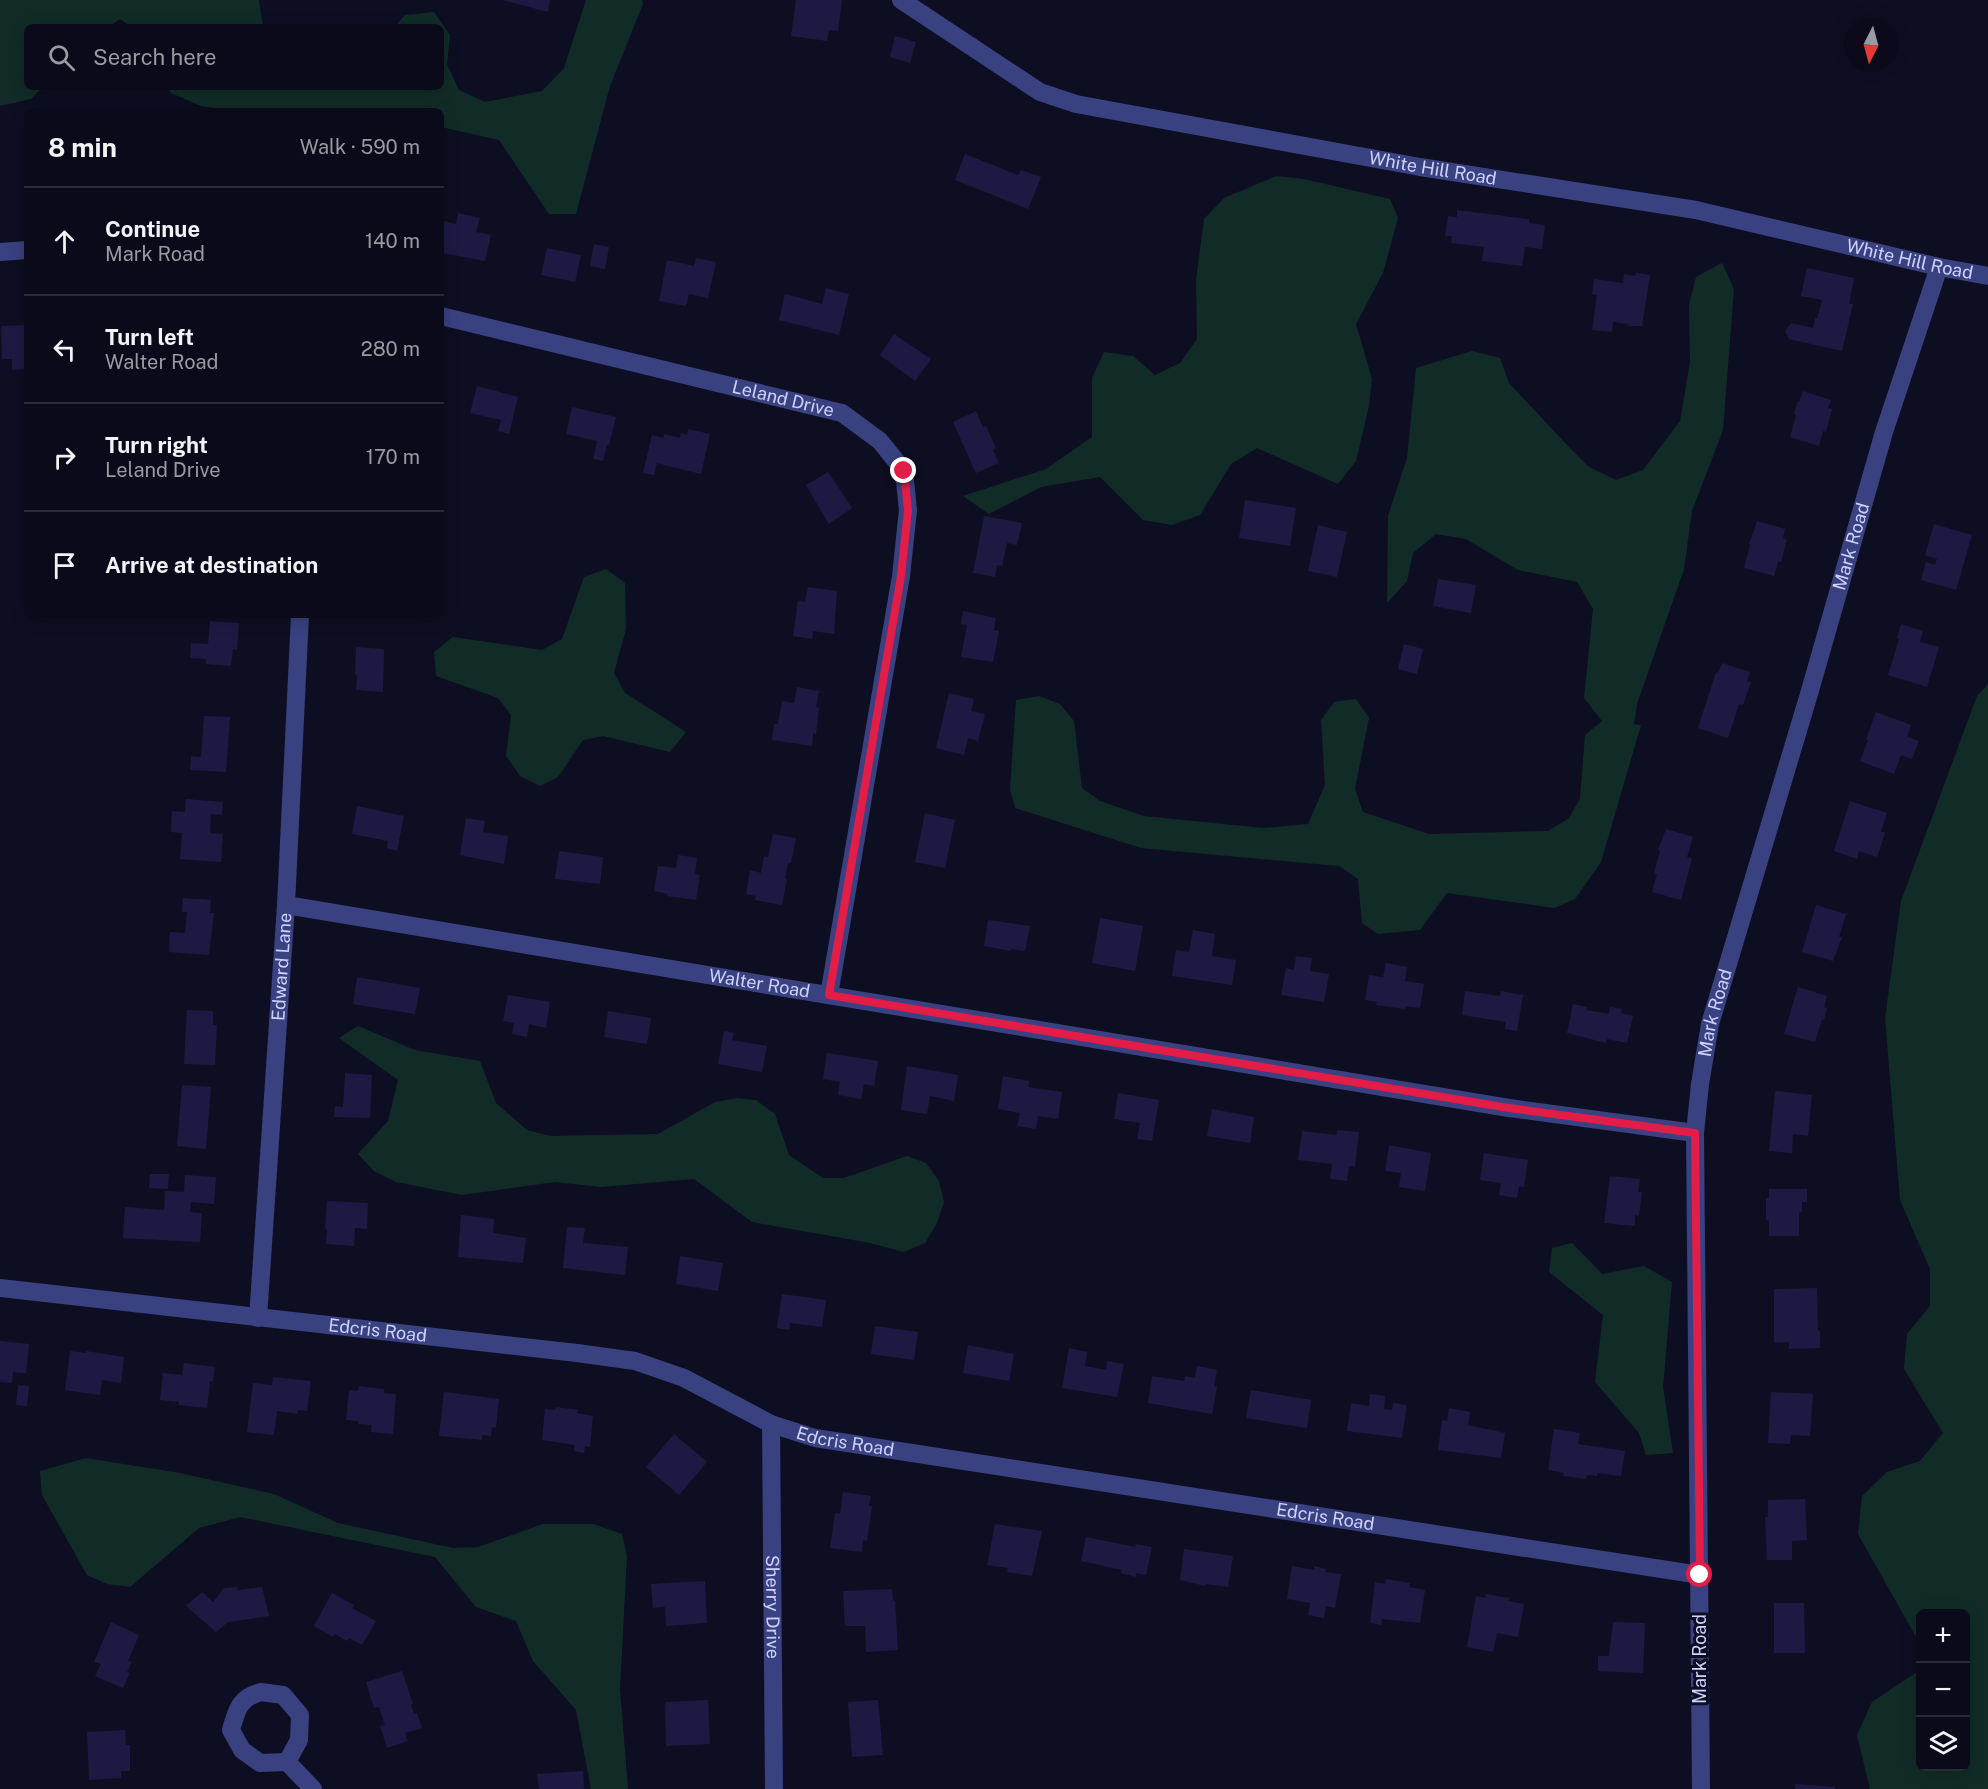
<!DOCTYPE html>
<html lang="en">
<head>
<meta charset="utf-8">
<style>
  body { margin:0; font-family:"Public Sans",sans-serif; background:#181827; color:#f1f3f6 }
  .controls { position:absolute; right:18px; bottom:18px; display:grid; overflow:hidden; border-radius:9px; box-shadow:0 3px 15px #0003 }
  .controls button { width:54px; height:54px; display:grid; place-items:center; padding:0; border:0; border-bottom:2px solid #2a2b39; background:#0a0a1a; color:#f1f3f6; font:30px sans-serif }
  .compass { position:absolute; left:1844px; top:18px; width:54px; height:54px; border-radius:50%; background:#0a0a1a; box-shadow:0 3px 15px #0003; rotate:186deg }
  .stop { position:absolute; width:18px; height:18px; margin:-14px; border:4px solid #e11d48; border-radius:50%; background:#fff }
  .stop.end { background:#e11d48; border-color:#fff; box-shadow:0 2px 6px #0008 }
  .list { margin:0; padding:0; list-style:none }
  h2 { display:flex; justify-content:space-between; align-items:center; height:78px; margin:0; padding:0 24px; font-size:26px }
  h2 small { font-size:20px; font-weight:400; color:#999aa2 }
  .list li { display:grid; grid-template-columns:39px 1fr auto; gap:18px; align-items:center; box-sizing:border-box; height:108px; padding:0 24px; border-top:2px solid #2a2b39 }
  .list b { display:block; font-size:22px; white-space:nowrap }
  .list p { margin:0; font-size:20px; white-space:nowrap; color:#999aa2 }
  .list em { font-size:20px; font-style:normal; color:#999aa2 }
  .icon { flex:none; width:33px; height:33px; fill:none; stroke:currentColor; stroke-width:2; stroke-linecap:round; stroke-linejoin:round }
  .map { position:relative; flex:none; width:1988px; height:1789px; overflow:hidden }
  .search { position:absolute; background:#0a0a1a; box-shadow:0 3px 15px #0003; left:24px; top:24px; width:420px; height:66px; display:flex; align-items:center; gap:15px; box-sizing:border-box; padding:0 21px; border-radius:9px; color:#999aa2; font-size:22px }
  .panel { position:absolute; background:#0a0a1a; box-shadow:0 3px 15px #0003; left:24px; top:108px; width:420px; height:510px; border-radius:9px }
  .map>svg:first-child { display:block }
  .green { fill:#112c27 }
  .building { fill:#1c1a43 }
  .lines { fill:none; stroke-linecap:round; stroke-linejoin:round }
  .minor { stroke:#394181; stroke-width:18 }
  .route { stroke:#e11d48; stroke-width:8 }
  .labels { text-anchor:middle; stroke-width:6; stroke-linejoin:round; paint-order:stroke }
  .street-label { font-size:18px; fill:#cfd1ff; stroke:#0e0e22 }
</style>
</head>
<body>
<div class="map">
<svg width="1988" height="1789" viewBox="0 0 1988 1789">
  <rect width="100%" height="100%" fill="#0e0e22"/>
  <g class="green">
    <polygon points="0,0 259,0 263,27 131,27 120,19 109,27 27,27 27,87 43,87 31,99 0,106"/>
    <polygon points="586,0 642,0 643,4 610,86 576,214 549,214 499,140 441,127 441,111 393,111 388,109 383,111 231,111 201,106 171,93 168,87 441,87 441,27 394,27 405,15 434,12 450,35 447,64 459,90 485,102 542,91 564,68"/>
    <polygon points="1276,176 1304,179 1390,199 1398,218 1383,273 1356,324 1372,379 1369,406 1356,461 1338,484 1257,448 1231,464 1200,515 1172,525 1143,520 1100,477 1041,487 989,514 963,496 1046,469 1092,437 1092,378 1104,352 1133,356 1155,375 1180,363 1197,339 1196,280 1204,219 1224,198"/>
    <polygon points="1722,263 1734,289 1723,430 1692,511 1684,569 1637,704 1634,724 1641,725 1601,862 1575,899 1554,908 1447,893 1420,930 1378,934 1362,923 1358,879 1339,866 1141,848 1015,808 1010,789 1016,700 1039,696 1060,704 1074,721 1082,788 1100,801 1144,816 1263,828 1308,824 1325,785 1321,720 1334,702 1356,699 1369,718 1355,789 1363,812 1429,834 1548,831 1568,819 1580,799 1585,735 1602,721 1584,698 1593,609 1577,582 1518,570 1466,539 1436,534 1413,553 1407,581 1387,603 1388,516 1407,458 1416,368 1472,351 1500,358 1509,383 1568,446 1589,467 1616,480 1643,470 1680,421 1690,362 1689,305 1696,277"/>
    <polygon points="606,569 625,583 626,629 614,673 625,693 686,732 670,752 603,736 583,740 558,777 540,786 520,776 506,756 511,715 498,698 436,676 434,652 453,637 542,650 562,639 584,577"/>
    <polygon points="1988,684 1988,1789 1870,1789 1857,1735 1872,1702 1920,1670 1920,1766 1966,1766 1966,1614 1920,1614 1920,1644 1858,1534 1862,1496 1887,1472 1920,1461 1943,1433 1904,1369 1907,1334 1930,1306 1930,1269 1900,1200 1885,1018 1901,901 1977,696"/>
    <polygon points="358,1026 415,1050 480,1061 496,1103 527,1130 550,1136 658,1134 715,1102 737,1098 756,1100 775,1114 789,1155 823,1178 844,1178 907,1156 926,1163 939,1181 944,1202 937,1223 925,1243 904,1252 870,1243 752,1222 694,1179 601,1187 555,1182 462,1195 396,1182 374,1171 358,1154 388,1121 398,1080 339,1038"/>
    <polygon points="1572,1243 1602,1274 1644,1266 1672,1282 1663,1387 1673,1453 1646,1455 1639,1433 1595,1382 1603,1315 1549,1272 1552,1248"/>
    <polygon points="86,1458 180,1473 274,1494 338,1523 453,1548 478,1547 543,1524 593,1524 622,1534 627,1556 620,1689 628,1789 591,1789 576,1710 533,1661 516,1621 476,1607 435,1557 240,1517 199,1528 130,1587 107,1584 87,1575 42,1495 40,1471"/>
  </g>
  <g class="building">
    <polygon points="502,0 550,0 548,12"/>
    <polygon points="796,0 842,0 838,31 829,30 827,41 791,36"/>
    <polygon points="895,36 916,42 910,63 890,57"/>
    <polygon points="965,154 1018,175 1021,170 1041,177 1028,209 955,180"/>
    <polygon points="1457,210 1529,219 1529,223 1545,225 1542,249 1525,247 1522,266 1482,261 1484,247 1451,243 1452,236 1445,236 1448,216 1457,217"/>
    <polygon points="458,213 480,218 476,232 491,235 485,261 443,253 444,249 441,249 441,220 456,224"/>
    <polygon points="594,244 609,247 605,269 590,266"/>
    <polygon points="547,248 581,255 575,282 541,275"/>
    <polygon points="696,258 716,262 708,298 689,294 686,306 659,301 667,260 694,266"/>
    <polygon points="1807,268 1854,278 1849,304 1853,304 1842,351 1789,339 1785,331 1791,323 1813,328 1815,318 1817,319 1822,300 1801,296"/>
    <polygon points="1636,273 1650,275 1642,326 1628,326 1629,324 1613,322 1612,332 1592,330 1597,295 1592,294 1594,279 1623,283 1624,274 1635,276"/>
    <polygon points="826,288 849,294 839,335 779,320 785,294 822,304"/>
    <polygon points="27,320 27,369 12,370 12,359 2,359 1,326 25,325 23,323"/>
    <polygon points="894,334 931,359 915,381 880,355"/>
    <polygon points="477,386 518,397 509,434 498,431 501,420 470,413"/>
    <polygon points="1803,391 1831,400 1828,408 1832,409 1826,432 1823,431 1819,446 1790,437 1796,415 1794,414 1797,402 1799,402"/>
    <polygon points="572,407 616,417 609,445 607,445 603,461 593,459 597,441 566,434"/>
    <polygon points="976,411 983,428 986,426 996,448 993,450 999,463 976,473 953,422"/>
    <polygon points="688,429 710,434 701,474 657,463 654,475 643,473 652,435 663,438 664,434 680,438 681,433 687,435"/>
    <polygon points="828,472 852,508 829,524 806,485"/>
    <polygon points="1245,500 1296,508 1290,546 1239,538"/>
    <polygon points="984,516 1022,523 1017,545 1007,543 1002,566 997,565 995,577 973,573"/>
    <polygon points="1757,521 1785,529 1783,538 1787,540 1781,562 1778,561 1774,576 1744,568 1750,545 1749,544"/>
    <polygon points="1934,524 1972,535 1956,590 1921,580 1926,562 1935,565 1937,559 1925,555"/>
    <polygon points="1318,525 1347,532 1337,577 1308,571"/>
    <polygon points="1438,579 1476,585 1471,613 1433,606"/>
    <polygon points="808,587 837,591 834,634 813,631 812,639 793,636 798,601 805,602"/>
    <polygon points="963,611 996,618 994,630 999,631 993,662 961,657 967,625 961,624"/>
    <polygon points="210,621 239,623 237,650 233,649 231,666 206,664 206,659 190,658 191,643 208,644"/>
    <polygon points="1901,624 1923,631 1920,642 1939,647 1927,687 1888,675 1899,639 1897,638"/>
    <polygon points="1404,644 1423,649 1417,674 1398,669"/>
    <polygon points="356,647 384,649 383,692 356,690 357,675 355,675"/>
    <polygon points="1722,663 1750,672 1747,681 1751,682 1743,705 1739,704 1728,738 1698,728 1716,672 1718,673"/>
    <polygon points="797,687 819,691 816,707 819,708 816,734 813,733 812,746 772,740 774,724 778,724 782,701 794,703"/>
    <polygon points="949,693 974,699 971,711 985,714 978,741 968,738 964,755 936,748"/>
    <polygon points="1876,712 1911,725 1907,737 1919,741 1912,759 1901,755 1894,774 1860,761 1868,740 1866,739"/>
    <polygon points="204,716 230,717 226,772 190,770 191,756 201,757"/>
    <polygon points="186,799 223,802 222,815 211,814 210,833 223,834 221,862 180,859 182,833 171,832 172,811 185,812"/>
    <polygon points="1850,801 1887,813 1881,831 1885,833 1877,857 1859,851 1857,859 1834,851"/>
    <polygon points="357,806 404,816 397,851 387,848 388,841 352,834"/>
    <polygon points="925,813 955,820 945,868 915,862"/>
    <polygon points="466,818 485,821 483,832 508,836 504,864 460,855"/>
    <polygon points="1666,829 1693,837 1687,857 1692,859 1681,900 1652,892 1657,874 1654,873 1660,851 1658,850"/>
    <polygon points="773,834 796,838 791,863 788,863 785,879 787,879 782,905 755,900 756,896 746,894 750,870 761,873 764,856 768,857"/>
    <polygon points="559,851 603,857 600,884 555,879"/>
    <polygon points="678,855 697,858 695,874 700,875 696,900 667,896 668,894 654,891 658,866 676,868"/>
    <polygon points="183,898 211,900 210,913 214,913 209,955 169,952 170,932 185,933 187,912 182,912"/>
    <polygon points="1816,905 1846,914 1839,937 1842,937 1833,961 1802,952"/>
    <polygon points="1100,918 1143,926 1135,971 1092,963"/>
    <polygon points="988,920 1030,926 1025,951 1011,949 1011,951 984,946"/>
    <polygon points="1193,930 1215,934 1212,956 1236,960 1232,985 1172,976 1176,950 1189,952"/>
    <polygon points="1296,956 1312,958 1310,971 1329,974 1324,1002 1281,995 1286,968 1294,970"/>
    <polygon points="1386,963 1407,967 1405,981 1424,984 1420,1008 1405,1006 1405,1009 1376,1005 1377,1002 1365,1000 1369,975 1383,977"/>
    <polygon points="357,977 420,988 415,1014 353,1004"/>
    <polygon points="1798,987 1827,996 1824,1007 1827,1008 1824,1020 1822,1019 1815,1042 1784,1034"/>
    <polygon points="1465,991 1500,996 1501,991 1523,995 1517,1031 1505,1029 1506,1022 1462,1015"/>
    <polygon points="508,995 550,1002 546,1028 529,1024 527,1037 512,1034 514,1023 503,1021"/>
    <polygon points="1573,1004 1587,1007 1587,1010 1609,1014 1610,1007 1622,1009 1621,1013 1633,1016 1627,1043 1607,1039 1606,1043 1567,1033"/>
    <polygon points="187,1010 213,1011 213,1025 217,1025 215,1065 184,1064"/>
    <polygon points="608,1011 651,1018 647,1044 604,1037"/>
    <polygon points="724,1031 734,1033 732,1040 767,1046 762,1072 718,1064"/>
    <polygon points="827,1053 878,1061 874,1086 864,1084 861,1099 838,1095 840,1082 823,1079"/>
    <polygon points="907,1066 958,1075 954,1101 930,1096 927,1114 901,1110"/>
    <polygon points="345,1073 372,1075 370,1118 334,1117 335,1106 343,1107"/>
    <polygon points="1003,1076 1029,1081 1028,1087 1062,1092 1058,1119 1038,1116 1036,1129 1017,1126 1020,1113 998,1109"/>
    <polygon points="182,1085 211,1087 206,1149 177,1146"/>
    <polygon points="1775,1091 1812,1095 1808,1136 1793,1134 1792,1153 1769,1151"/>
    <polygon points="1118,1093 1159,1100 1152,1141 1137,1139 1140,1123 1114,1119"/>
    <polygon points="1212,1109 1254,1117 1250,1143 1207,1136"/>
    <polygon points="1337,1130 1359,1132 1355,1167 1349,1166 1347,1181 1330,1179 1332,1164 1298,1160 1302,1131 1336,1135"/>
    <polygon points="1389,1145 1431,1153 1425,1191 1399,1187 1401,1173 1385,1171"/>
    <polygon points="1484,1153 1528,1160 1524,1187 1519,1186 1517,1198 1499,1195 1501,1183 1480,1180"/>
    <polygon points="150,1174 169,1174 168,1189 149,1188"/>
    <polygon points="185,1175 216,1177 214,1204 191,1202 190,1212 202,1213 200,1242 123,1238 125,1207 164,1210 165,1191 184,1192"/>
    <polygon points="1610,1176 1640,1179 1638,1192 1642,1192 1639,1216 1635,1215 1635,1226 1604,1223"/>
    <polygon points="1769,1189 1807,1189 1807,1202 1802,1202 1802,1212 1799,1212 1799,1236 1769,1236 1769,1220 1766,1220 1766,1198 1769,1198"/>
    <polygon points="327,1201 368,1203 367,1229 355,1228 354,1246 326,1244 327,1229 325,1229"/>
    <polygon points="461,1215 494,1219 493,1233 526,1238 523,1263 458,1257"/>
    <polygon points="567,1227 585,1228 583,1243 628,1247 625,1275 563,1268"/>
    <polygon points="680,1256 723,1263 718,1291 676,1284"/>
    <polygon points="1817,1288 1818,1331 1820,1331 1820,1348 1789,1349 1789,1342 1774,1343 1774,1289"/>
    <polygon points="782,1294 826,1300 822,1327 790,1323 789,1330 777,1328"/>
    <polygon points="875,1326 918,1332 914,1360 871,1354"/>
    <polygon points="0,1341 29,1344 26,1373 13,1372 12,1383 0,1382"/>
    <polygon points="968,1345 1014,1354 1009,1381 963,1373"/>
    <polygon points="1069,1348 1087,1352 1085,1366 1106,1370 1107,1361 1124,1364 1117,1397 1062,1388"/>
    <polygon points="70,1351 86,1353 86,1351 124,1357 121,1383 102,1380 100,1395 65,1390"/>
    <polygon points="184,1363 215,1367 213,1381 210,1381 207,1408 179,1405 179,1402 160,1400 163,1373 182,1375"/>
    <polygon points="1197,1366 1217,1370 1214,1386 1217,1387 1212,1414 1148,1403 1152,1376 1184,1381 1185,1376 1195,1378"/>
    <polygon points="273,1377 311,1381 307,1411 298,1410 298,1414 277,1411 274,1435 247,1432 253,1383 272,1385"/>
    <polygon points="18,1385 29,1386 27,1406 16,1405"/>
    <polygon points="359,1386 384,1389 384,1393 396,1394 393,1434 371,1432 372,1425 358,1424 358,1421 346,1420 349,1390 358,1391"/>
    <polygon points="1251,1390 1311,1400 1307,1428 1246,1418"/>
    <polygon points="444,1392 499,1399 496,1428 492,1427 491,1436 482,1435 482,1440 439,1436"/>
    <polygon points="1771,1392 1813,1394 1810,1436 1791,1435 1790,1444 1768,1443"/>
    <polygon points="1370,1394 1385,1396 1384,1409 1392,1410 1393,1403 1407,1405 1402,1438 1347,1431 1351,1403 1369,1406"/>
    <polygon points="556,1407 578,1410 577,1413 593,1416 590,1447 585,1446 584,1453 574,1451 575,1445 542,1440 545,1409 555,1410"/>
    <polygon points="1449,1408 1470,1412 1468,1425 1505,1433 1501,1458 1438,1450 1442,1420 1447,1421"/>
    <polygon points="1554,1429 1580,1433 1578,1444 1625,1451 1621,1476 1597,1473 1597,1476 1587,1475 1586,1479 1563,1476 1564,1473 1548,1470"/>
    <polygon points="674,1434 707,1462 679,1495 646,1467"/>
    <polygon points="843,1492 871,1496 869,1506 872,1506 867,1541 863,1540 862,1552 830,1548 835,1513 840,1514"/>
    <polygon points="1805,1499 1807,1540 1792,1541 1792,1560 1767,1560 1765,1517 1768,1517 1768,1500"/>
    <polygon points="995,1524 1042,1531 1032,1576 1007,1572 1008,1568 987,1565"/>
    <polygon points="1086,1537 1135,1547 1136,1544 1152,1547 1146,1575 1136,1573 1136,1577 1121,1573 1122,1570 1081,1561"/>
    <polygon points="1184,1549 1233,1556 1228,1587 1206,1584 1205,1586 1180,1580"/>
    <polygon points="1292,1566 1314,1570 1314,1566 1326,1569 1325,1572 1341,1574 1335,1608 1326,1606 1324,1618 1308,1615 1310,1603 1287,1599"/>
    <polygon points="1386,1579 1410,1583 1409,1587 1425,1590 1420,1623 1382,1619 1381,1625 1370,1623 1375,1582 1385,1584"/>
    <polygon points="705,1581 707,1623 666,1626 665,1607 653,1608 651,1584"/>
    <polygon points="238,1587 237,1590 262,1587 269,1616 228,1622 216,1632 186,1606 202,1592 213,1602 224,1588"/>
    <polygon points="892,1589 893,1601 895,1601 898,1650 866,1652 865,1626 845,1626 843,1591"/>
    <polygon points="332,1593 354,1605 352,1608 376,1621 362,1645 349,1638 347,1641 335,1634 333,1637 314,1626"/>
    <polygon points="1486,1594 1509,1598 1508,1601 1524,1604 1518,1637 1497,1633 1493,1652 1467,1647 1476,1596 1485,1598"/>
    <polygon points="1774,1603 1804,1603 1805,1653 1774,1653"/>
    <polygon points="111,1622 139,1635 128,1661 132,1662 127,1672 130,1673 123,1688 95,1676 101,1664 94,1662"/>
    <polygon points="1613,1622 1645,1623 1643,1673 1598,1671 1598,1656 1609,1656"/>
    <polygon points="402,1671 413,1704 411,1705 414,1714 417,1713 422,1728 405,1733 408,1741 387,1748 380,1726 385,1725 379,1707 374,1708 366,1682"/>
    <polygon points="708,1700 710,1744 666,1746 665,1702"/>
    <polygon points="878,1700 883,1755 852,1757 848,1702"/>
    <polygon points="125,1730 126,1745 130,1745 130,1771 121,1771 121,1778 89,1780 87,1732"/>
    <polygon points="583,1771 584,1789 539,1789 537,1774"/>
    <polygon points="1795,1784 1835,1787 1835,1789 1795,1789"/>
  </g>
  <g class="lines">
    <g class="minor">
      <path id="s1" d="M901,0L1040,92L1076,104L1420,167L1696,210L1939,267L1988,276"/>
      <polyline points="0,252 27,250"/>
      <path id="s2" d="M441,316L842,413L880,441L904,471L908,510L901,576L829,995"/>
      <path id="s3" d="M286,905L1509,1108L1695,1133"/>
      <path id="s4" d="M0,1288L577,1353L635,1361L684,1378L771,1424L815,1438L1700,1575"/>
      <path id="s5" d="M258,1318L286,905L300,615"/>
      <path id="s6" d="M771,1424L774,1789"/>
      <path d="M261,1692L283,1695L300,1715L299,1740L287,1762L260,1763L242,1750L231,1730C237,1709 239,1698 261,1692Z"/>
      <polyline points="287,1762 313,1789"/>
      <path id="s7" d="M1701,1789L1695,1133L1700,1084L1710,1024L1809,694L1884,432L1939,267"/>
    </g>
  </g>
  <g class="lines">
    <polyline class="route" points="904,471 908,510 901,576 829,995 1509,1108 1695,1133 1700,1575"/>
  </g>
  <g class="labels">
    <g class="street-label">
      <text dy="6" stroke="none"><textPath href="#s1" startOffset="567">White Hill Road</textPath></text>
      <text dy="6" stroke="none"><textPath href="#s1" startOffset="1053">White Hill Road</textPath></text>
      <text dy="6" stroke="none"><textPath href="#s2" startOffset="352">Leland Drive</textPath></text>
      <text dy="6" stroke="none"><textPath href="#s7" startOffset="1264">Mark Road</textPath></text>
      <text dy="6" stroke="none"><textPath href="#s5" startOffset="352">Edward Lane</textPath></text>
      <text dy="6" stroke="none"><textPath href="#s3" startOffset="480">Walter Road</textPath></text>
      <text dy="6" stroke="none"><textPath href="#s7" startOffset="778">Mark Road</textPath></text>
      <text dy="6" stroke="none"><textPath href="#s4" startOffset="380">Edcris Road</textPath></text>
      <text dy="6" stroke="none"><textPath href="#s4" startOffset="866">Edcris Road</textPath></text>
      <text dy="6" stroke="none"><textPath href="#s4" startOffset="1352">Edcris Road</textPath></text>
      <text dy="6" stroke="none"><textPath href="#s6" startOffset="183">Sherry Drive</textPath></text>
      <text transform="translate(1700 1659) rotate(-90)" y="6">Mark Road</text>
    </g>
  </g>
</svg>
<div class="controls">
<button>+</button>
<button>−</button>
<button><svg class="icon" aria-label="layers" viewBox="0 0 24 24"><path d="M12 4l9 5-9 5-9-5zM3 14l9 5 9-5"/></svg></button>
</div>
<svg class="compass" viewBox="-18 -18 36 36"><path d="M0-13l5 13h-10z" fill="#e53935"/><path d="M0 13l5-13h-10z" fill="#999aa2"/></svg>
<div class="stop" style="left:1700px;top:1575px"></div>
<div class="stop end" style="left:904px;top:471px"></div>
<div class="search"><svg class="icon" aria-label="search" viewBox="0 0 24 24"><circle cx="10" cy="10" r="6"/><path d="M15 15l6 6"/></svg>Search here</div>
<section class="panel">
<h2>8 min<small>Walk · 590 m</small></h2>
<ul class="list">
<li><svg class="icon" aria-label="ahead" viewBox="0 0 24 24"><path d="M12 20V5M6 11l6-6 6 6"/></svg><div><b>Continue</b><p>Mark Road</p></div><em>140 m</em></li>
<li><svg class="icon" aria-label="left" viewBox="0 0 24 24"><path d="M17 20v-9H6M10 6l-5 5 5 5"/></svg><div><b>Turn left</b><p>Walter Road</p></div><em>280 m</em></li>
<li><svg class="icon" aria-label="right" viewBox="0 0 24 24"><path d="M7 20v-9h11M14 6l5 5-5 5"/></svg><div><b>Turn right</b><p>Leland Drive</p></div><em>170 m</em></li>
<li><svg class="icon" aria-label="arrive" viewBox="0 0 24 24"><path d="M6 21V4h12l-3 4 3 4H6"/></svg><div><b>Arrive at destination</b></div></li>
</ul>
</section>
</div>
</body>
</html>
